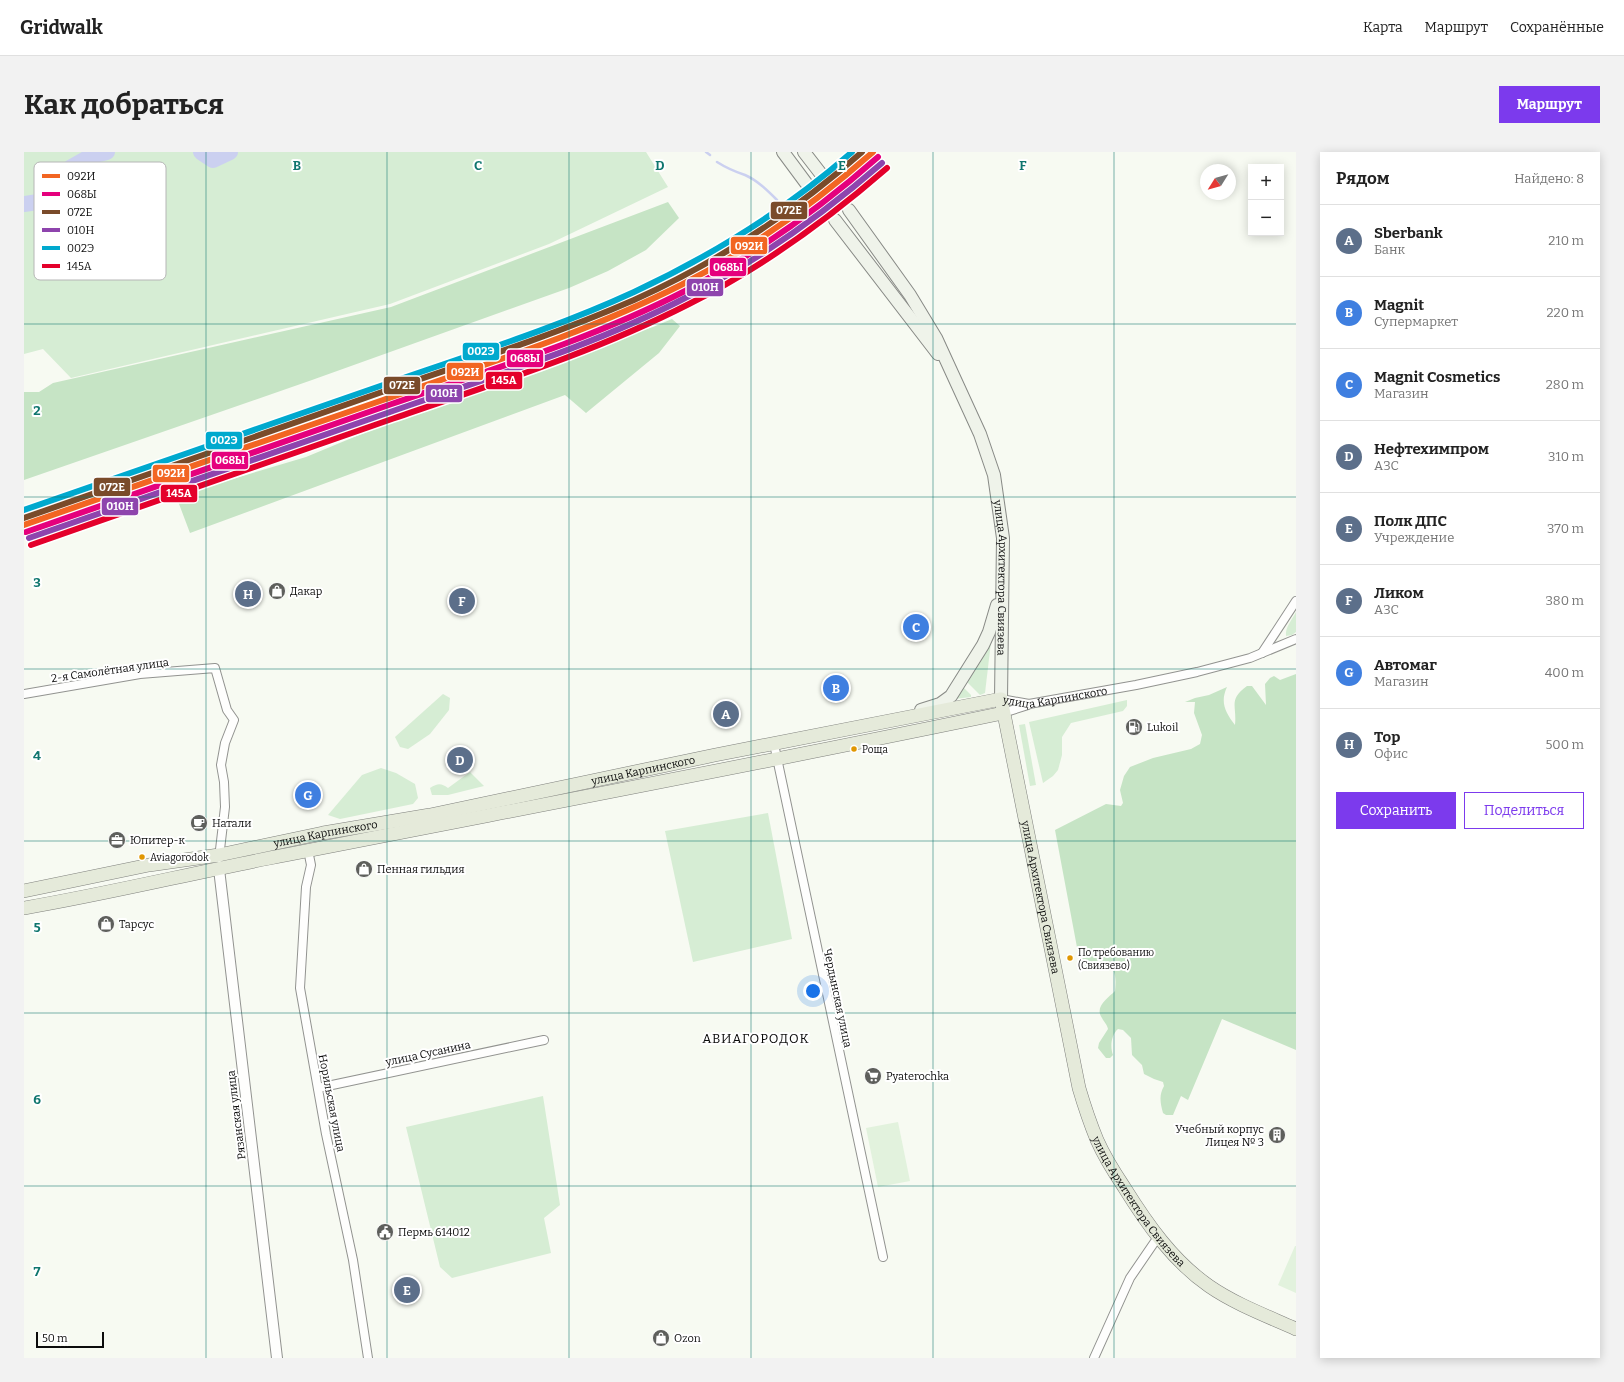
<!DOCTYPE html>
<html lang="ru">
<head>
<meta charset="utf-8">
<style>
  body { margin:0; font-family:Bitter,serif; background:#f2f2f2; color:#222 }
  .controls { position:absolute; right:12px; top:12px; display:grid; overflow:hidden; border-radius:0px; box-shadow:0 2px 10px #0003 }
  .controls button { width:36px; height:36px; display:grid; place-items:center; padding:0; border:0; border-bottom:1px solid #e0e0e0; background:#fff; color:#222; font:20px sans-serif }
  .compass { position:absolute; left:1176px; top:12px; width:36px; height:36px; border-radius:50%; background:#fff; box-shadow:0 2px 10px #0003; rotate:233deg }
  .scale { position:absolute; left:12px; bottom:10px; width:68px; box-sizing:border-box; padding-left:4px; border:2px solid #0c0c0c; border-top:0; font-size:11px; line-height:14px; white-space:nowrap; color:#0c0c0c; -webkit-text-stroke:3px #fff; paint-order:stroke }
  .you { position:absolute; left:789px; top:839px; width:14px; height:14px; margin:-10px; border:3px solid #fff; border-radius:50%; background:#1a73e8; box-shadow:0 0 0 6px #1a73e833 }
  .badge { display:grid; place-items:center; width:26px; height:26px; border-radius:50%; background:#7c3aed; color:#fff; font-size:13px; font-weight:700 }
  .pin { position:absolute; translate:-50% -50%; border:2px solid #fff; box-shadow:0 1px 4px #0006 }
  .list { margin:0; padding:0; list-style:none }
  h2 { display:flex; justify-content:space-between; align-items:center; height:52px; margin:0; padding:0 16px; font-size:17px }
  h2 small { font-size:13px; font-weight:400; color:#767676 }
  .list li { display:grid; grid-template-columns:26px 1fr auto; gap:12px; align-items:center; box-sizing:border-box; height:72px; padding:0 16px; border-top:1px solid #e0e0e0 }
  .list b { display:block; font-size:15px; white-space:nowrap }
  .list p { margin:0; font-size:13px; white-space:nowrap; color:#767676 }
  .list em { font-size:13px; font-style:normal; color:#767676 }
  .actions { display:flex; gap:8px; padding:12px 16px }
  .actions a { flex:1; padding:9px 0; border:1px solid #7c3aed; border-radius:0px; text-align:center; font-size:14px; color:#7c3aed }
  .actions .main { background:#7c3aed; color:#fff }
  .map { position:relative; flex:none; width:1272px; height:1206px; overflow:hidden; border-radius:0px }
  header { display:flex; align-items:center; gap:24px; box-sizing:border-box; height:56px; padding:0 20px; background:#fff; border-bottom:1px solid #e0e0e0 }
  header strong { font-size:19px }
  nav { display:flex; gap:22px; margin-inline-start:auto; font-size:14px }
  .intro { display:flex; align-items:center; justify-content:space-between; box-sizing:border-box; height:96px; padding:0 24px }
  h1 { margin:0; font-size:28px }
  .button { padding:10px 18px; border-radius:0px; background:#7c3aed; color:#fff; font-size:14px; font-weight:700 }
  main { display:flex; gap:24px; padding:0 24px }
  aside { flex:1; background:#fff; border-radius:0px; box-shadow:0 2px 10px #0003 }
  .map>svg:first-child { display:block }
  .green { fill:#d6edd4 }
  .forest { fill:#c6e4c5 }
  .pitch { fill:#e2f2dd }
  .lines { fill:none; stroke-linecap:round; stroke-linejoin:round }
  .stream { stroke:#cbd0f0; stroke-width:2.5 }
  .river { stroke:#cbd0f0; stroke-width:16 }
  .secondary-tunnel { stroke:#d4d6d0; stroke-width:12; stroke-dasharray:12 6; stroke-linecap:butt }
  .minor-casing { stroke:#929390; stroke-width:10 }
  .tertiary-casing { stroke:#929390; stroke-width:12 }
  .secondary-casing { stroke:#888a86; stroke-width:14 }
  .primary-casing { stroke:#7f807d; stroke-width:14 }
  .minor { stroke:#fefefd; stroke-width:8 }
  .tertiary { stroke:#fefefd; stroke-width:10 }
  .secondary { stroke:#eff3ea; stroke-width:12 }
  .primary { stroke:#e5eada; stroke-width:13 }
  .rail-1-casing { stroke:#fff; stroke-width:9 }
  .rail-2-casing { stroke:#fff; stroke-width:9 }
  .rail-3-casing { stroke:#fff; stroke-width:9 }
  .rail-4-casing { stroke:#fff; stroke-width:9 }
  .rail-5-casing { stroke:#fff; stroke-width:9 }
  .rail-6-casing { stroke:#fff; stroke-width:9 }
  .rail-1 { stroke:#f26522; stroke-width:6 }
  .rail-2 { stroke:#e5007d; stroke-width:6 }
  .rail-3 { stroke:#7a4b2a; stroke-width:6 }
  .rail-4 { stroke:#8e44ad; stroke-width:6 }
  .rail-5 { stroke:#00a9ce; stroke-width:6 }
  .rail-6 { stroke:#e4002b; stroke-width:6 }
  .grid { fill:none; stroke:#0f766e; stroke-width:1; stroke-opacity:0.55 }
  .bus-dot { fill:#e09701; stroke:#fff; stroke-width:1.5 }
  .labels { text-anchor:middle; stroke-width:4; stroke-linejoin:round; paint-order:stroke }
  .bus-label { font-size:10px; fill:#0c0c0c; stroke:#fff; text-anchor:start }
  .street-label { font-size:11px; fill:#0c0c0c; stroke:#fff }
  .poi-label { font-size:11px; fill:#0c0c0c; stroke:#fff; text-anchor:start }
  .quarter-label { font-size:13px; letter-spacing:1px; fill:#0c0c0c; stroke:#fff }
  .key { fill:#fff; stroke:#b6b6b6; stroke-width:1 }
  .key-label { font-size:11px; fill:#0c0c0c }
  .grid-label { font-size:13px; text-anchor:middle; font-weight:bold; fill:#0f766e; stroke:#fff; stroke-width:4; stroke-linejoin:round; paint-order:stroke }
  .line-badge { stroke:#fff; stroke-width:1.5 }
  .badge-label { font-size:11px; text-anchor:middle; font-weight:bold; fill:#fff }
</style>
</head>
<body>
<header>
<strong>Gridwalk</strong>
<nav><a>Карта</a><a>Маршрут</a><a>Сохранённые</a></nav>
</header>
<div class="intro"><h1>Как добраться</h1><a class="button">Маршрут</a></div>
<main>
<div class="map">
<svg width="1272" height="1206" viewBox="0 0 1272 1206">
  <rect width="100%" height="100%" fill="#f7faf2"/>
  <g class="green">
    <polygon points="0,0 622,0 644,35 525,92 366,152 47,226 19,197 0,202"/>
    <path d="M1272,460V480L1268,483L1262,484C1261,475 1268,468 1272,460Z"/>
    <polygon points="967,490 961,541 956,543 941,528"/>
    <polygon points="937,533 947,543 947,545 930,547"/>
    <polygon points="419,542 426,546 425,558 406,582 384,597 376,595 371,585"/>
    <polygon points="1103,548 1103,554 1099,559 1047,571 1038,585 1038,603 1034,618 1029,624 1019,631 1005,570"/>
    <polygon points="1001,572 1012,633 1006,634 995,573"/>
    <polygon points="357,616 372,621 391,632 394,646 389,652 316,667 304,663 338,623"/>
    <path d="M446,620L460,634L424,643H408L406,636C414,631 417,631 424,636Z"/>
    <polygon points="744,661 768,787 669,810 641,679"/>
    <polygon points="519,944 536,1053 520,1066 527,1101 428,1126 416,1115 382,975"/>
  </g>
  <g class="forest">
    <polygon points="644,50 655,66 622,98 584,119 545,136 288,228 0,328 0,240 15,240 29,231 367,155"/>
    <polygon points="648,167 656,174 635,201 562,261 541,243 166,381 152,344 282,305 388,261 592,186 629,175"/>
    <path d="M1272,522V898L1198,867L1164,948L1157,944L1149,963H1142L1139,961C1136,950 1135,943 1140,934L1139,930L1130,927L1120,922L1118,913L1108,903L1107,886L1099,878L1094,877C1087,883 1086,895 1089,903L1086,906H1082L1074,896L1075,891L1084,877C1083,872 1080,870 1078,866C1070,855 1084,846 1091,839C1092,828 1093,815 1080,812L1070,818H1065L1055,806L1031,678L1082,652L1097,654L1099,651L1096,638L1100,624L1106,615L1129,606L1167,597L1176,592L1178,583L1170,561L1171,550H1161L1171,546L1185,543L1203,535C1196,550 1201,560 1211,573C1213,553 1204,548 1223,534H1228L1242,553L1241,532L1246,526L1250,524L1256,528Z"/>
  </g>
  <g class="pitch">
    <polygon points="874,970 886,1029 854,1035 842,976"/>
    <polygon points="1271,1094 1272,1094 1272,1141 1254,1133"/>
  </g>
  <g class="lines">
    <g class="stream">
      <polyline points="682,0 686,3"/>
      <path d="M693,10C704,17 709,19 721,23C733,28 744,39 753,48"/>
    </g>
    <g class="river">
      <polyline points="177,0 189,8 206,0"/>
      <polyline points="0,52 40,46 46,16 67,4 83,0"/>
    </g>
    <g class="secondary-tunnel">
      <polyline points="797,22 825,58"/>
      <polyline points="782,31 811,68"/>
    </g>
    <g class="minor-casing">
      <g id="minor">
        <polyline points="1238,501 1272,449"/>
        <polyline points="0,542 116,522 191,516 203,558 210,568 201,591 197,613 200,630 201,655 195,706"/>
        <path id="s1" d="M977,547L1005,552L1112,533L1173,520L1226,506L1272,487"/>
        <polyline points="979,561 1004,553"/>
        <polyline points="750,592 859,1105"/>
        <polyline points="284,698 287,713 282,735 276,836 302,982 329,1108 344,1206"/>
        <polyline points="294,936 520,888"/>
        <polyline points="1070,1206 1106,1126 1134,1085"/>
      </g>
    </g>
    <g class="tertiary-casing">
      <polyline id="tertiary" points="195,717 253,1206"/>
    </g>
    <g class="secondary-casing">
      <g id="secondary">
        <polyline points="759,0 782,31"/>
        <polyline points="780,0 797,22"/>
        <path id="s2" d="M825,58L886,143L912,186L956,282L970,323L979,386L977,547"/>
        <polyline points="811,68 914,202"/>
        <polyline points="897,558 916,552 927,544 959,493 965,480 973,453"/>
      </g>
    </g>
    <g class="primary-casing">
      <g id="primary">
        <path id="s3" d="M0,739L125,713L195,703L299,681L406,663L691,603L977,547L1055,936C1060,953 1066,971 1073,988C1080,1004 1090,1020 1100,1035C1123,1072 1149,1109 1185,1134C1211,1152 1243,1164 1272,1177"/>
        <path d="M0,756C82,742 164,722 246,706C490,658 735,612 979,561"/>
      </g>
    </g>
    <use href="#minor" class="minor"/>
    <use href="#tertiary" class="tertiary"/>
    <use href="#secondary" class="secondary"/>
    <use href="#primary" class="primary"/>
    <g class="rail-1-casing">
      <path id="rail-1" d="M0,373C120,331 239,289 359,248C459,213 562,181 657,133C727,97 790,52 849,0"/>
    </g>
    <g class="rail-2-casing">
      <path id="rail-2" d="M2,380C122,338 242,296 362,254C463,219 566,188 661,139C732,102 794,58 854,5"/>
    </g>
    <g class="rail-3-casing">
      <path id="rail-3" d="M0,366C119,324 239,282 358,240C443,211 528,184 610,148C694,110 770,60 838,0"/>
    </g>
    <g class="rail-4-casing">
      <path id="rail-4" d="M5,386C125,344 245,302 366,260C466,225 570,194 665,144C737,107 797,64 858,11"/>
    </g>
    <g class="rail-5-casing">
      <path id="rail-5" d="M0,358C121,316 241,274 362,232C445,203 530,177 610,140C689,103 762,58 828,0"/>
    </g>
    <g class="rail-6-casing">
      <path id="rail-6" d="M7,393C126,351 245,310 365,268C466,233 569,201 665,152C737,116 802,69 863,16"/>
    </g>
    <use href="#rail-1" class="rail-1"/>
    <use href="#rail-2" class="rail-2"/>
    <use href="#rail-3" class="rail-3"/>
    <use href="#rail-4" class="rail-4"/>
    <use href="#rail-5" class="rail-5"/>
    <use href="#rail-6" class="rail-6"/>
  </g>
  <path class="grid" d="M182,0V1206M363,0V1206M545,0V1206M727,0V1206M909,0V1206M1090,0V1206M0,172H1272M0,345H1272M0,517H1272M0,689H1272M0,861H1272M0,1034H1272"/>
  <defs>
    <g id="shop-disc" transform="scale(0.9)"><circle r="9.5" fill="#5e5f5c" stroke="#fff"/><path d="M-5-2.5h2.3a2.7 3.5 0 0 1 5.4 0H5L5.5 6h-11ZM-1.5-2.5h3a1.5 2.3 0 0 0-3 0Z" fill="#fff"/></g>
    <g id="fuel-disc" transform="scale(0.9)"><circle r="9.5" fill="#5e5f5c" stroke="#fff"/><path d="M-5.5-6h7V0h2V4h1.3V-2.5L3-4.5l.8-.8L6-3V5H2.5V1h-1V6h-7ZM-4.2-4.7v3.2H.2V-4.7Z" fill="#fff"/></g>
    <g id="cafe-disc" transform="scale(0.9)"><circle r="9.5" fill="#5e5f5c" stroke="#fff"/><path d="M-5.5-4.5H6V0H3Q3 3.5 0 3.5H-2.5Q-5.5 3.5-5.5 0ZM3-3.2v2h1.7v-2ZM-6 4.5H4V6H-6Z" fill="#fff"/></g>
    <g id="office-disc" transform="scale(0.9)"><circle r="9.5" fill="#5e5f5c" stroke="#fff"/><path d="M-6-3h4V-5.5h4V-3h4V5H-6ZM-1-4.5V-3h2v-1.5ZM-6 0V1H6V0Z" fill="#fff"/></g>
    <g id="supermarket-disc" transform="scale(0.9)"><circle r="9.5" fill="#5e5f5c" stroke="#fff"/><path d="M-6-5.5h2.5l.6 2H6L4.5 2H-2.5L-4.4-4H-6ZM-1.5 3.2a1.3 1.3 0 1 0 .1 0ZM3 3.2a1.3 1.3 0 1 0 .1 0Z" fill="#fff"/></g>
    <g id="building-disc" transform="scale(0.9)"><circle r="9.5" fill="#5e5f5c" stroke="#fff"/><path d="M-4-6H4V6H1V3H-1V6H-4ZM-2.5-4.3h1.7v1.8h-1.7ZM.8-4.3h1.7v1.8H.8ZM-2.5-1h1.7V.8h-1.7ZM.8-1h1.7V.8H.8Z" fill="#fff"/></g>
    <g id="civic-disc" transform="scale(0.9)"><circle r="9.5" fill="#5e5f5c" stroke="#fff"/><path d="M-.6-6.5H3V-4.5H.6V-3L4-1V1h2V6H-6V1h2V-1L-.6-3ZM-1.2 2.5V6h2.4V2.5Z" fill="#fff"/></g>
  </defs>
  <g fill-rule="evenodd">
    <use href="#shop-disc" x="253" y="439"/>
    <use href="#fuel-disc" x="1110" y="575"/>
    <use href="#cafe-disc" x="175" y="671"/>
    <use href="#office-disc" x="93" y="688"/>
    <use href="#shop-disc" x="340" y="717"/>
    <use href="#shop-disc" x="82" y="772"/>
    <use href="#supermarket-disc" x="849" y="924"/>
    <use href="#building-disc" x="1253" y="983"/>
    <use href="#civic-disc" x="361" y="1080"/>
    <use href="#shop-disc" x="637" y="1186"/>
  </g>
  <g class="bus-dot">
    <circle cx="830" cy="597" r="3.5"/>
    <circle cx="118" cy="705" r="3.5"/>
    <circle cx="1046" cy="806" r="3.5"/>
  </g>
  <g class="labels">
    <g class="bus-label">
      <text x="838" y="601">Роща</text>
      <text x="126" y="709">Aviagorodok</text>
      <text x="1054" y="804">По требованию<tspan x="1054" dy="13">(Свиязево)</tspan></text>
    </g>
    <g class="street-label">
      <text dy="4" stroke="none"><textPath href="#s2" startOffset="407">улица Архитектора Свиязева</textPath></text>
      <text transform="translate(86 518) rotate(-8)" y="4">2-я Самолётная улица</text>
      <text dy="4" stroke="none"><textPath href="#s1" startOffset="55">улица Карпинского</textPath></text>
      <text dy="4" stroke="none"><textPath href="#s3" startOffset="631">улица Карпинского</textPath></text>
      <text dy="4" stroke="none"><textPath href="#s3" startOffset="307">улица Карпинского</textPath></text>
      <text dy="4" stroke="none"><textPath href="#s3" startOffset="1198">улица Архитектора Свиязева</textPath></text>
      <text transform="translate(814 846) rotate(78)" y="4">Чердынская улица</text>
      <text transform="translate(404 901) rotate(-12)" y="4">улица Сусанина</text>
      <text transform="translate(308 951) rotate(79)" y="4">Норильская улица</text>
      <text transform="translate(212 963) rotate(-97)" y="4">Рязанская улица</text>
      <text dy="4" stroke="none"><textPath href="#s3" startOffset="1522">улица Архитектора Свиязева</textPath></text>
    </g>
    <g class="poi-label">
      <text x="266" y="443">Дакар</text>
      <text x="1123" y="579">Lukoil</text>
      <text x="188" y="675">Натали</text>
      <text x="106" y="692">Юпитер-к</text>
      <text x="353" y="721">Пенная гильдия</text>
      <text x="95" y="776">Тарсус</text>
      <text x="862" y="928">Pyaterochka</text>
      <text x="1240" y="981" text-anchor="end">Учебный корпус<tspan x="1240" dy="13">Лицея № 3</tspan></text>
      <text x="374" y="1084">Пермь 614012</text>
      <text x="650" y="1190">Ozon</text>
    </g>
    <g class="quarter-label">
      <text x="732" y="891">АВИАГОРОДОК</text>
    </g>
  </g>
  <rect x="10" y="10" width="132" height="118" rx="6" class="key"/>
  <rect x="18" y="22" width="18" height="4" fill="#f26522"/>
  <rect x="18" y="40" width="18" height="4" fill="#e5007d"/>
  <rect x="18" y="58" width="18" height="4" fill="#7a4b2a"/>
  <rect x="18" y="76" width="18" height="4" fill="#8e44ad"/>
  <rect x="18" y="94" width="18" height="4" fill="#00a9ce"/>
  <rect x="18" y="112" width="18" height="4" fill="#e4002b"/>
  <g class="key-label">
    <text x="43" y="28">092И</text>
    <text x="43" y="46">068Ы</text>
    <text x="43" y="64">072Е</text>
    <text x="43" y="82">010Н</text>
    <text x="43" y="100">002Э</text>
    <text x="43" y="118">145А</text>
  </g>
  <g class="grid-label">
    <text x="273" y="18">B</text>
    <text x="454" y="18">C</text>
    <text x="636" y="18">D</text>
    <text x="818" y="18">E</text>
    <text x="999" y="18">F</text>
    <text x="13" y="263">2</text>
    <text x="13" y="435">3</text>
    <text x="13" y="608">4</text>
    <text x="13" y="780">5</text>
    <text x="13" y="952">6</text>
    <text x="13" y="1124">7</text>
  </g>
  <g class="line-badge">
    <rect x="746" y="49" width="38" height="19" rx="4" fill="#7a4b2a"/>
    <rect x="706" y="84" width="38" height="19" rx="4" fill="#f26522"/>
    <rect x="685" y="105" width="38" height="20" rx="4" fill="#e5007d"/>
    <rect x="662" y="126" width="38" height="19" rx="4" fill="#8e44ad"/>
    <rect x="438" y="190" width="38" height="19" rx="4" fill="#00a9ce"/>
    <rect x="482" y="197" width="38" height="19" rx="4" fill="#e5007d"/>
    <rect x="422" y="210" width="38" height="19" rx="4" fill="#f26522"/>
    <rect x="461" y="219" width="38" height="19" rx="4" fill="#e4002b"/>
    <rect x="359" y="224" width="38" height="19" rx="4" fill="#7a4b2a"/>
    <rect x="401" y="232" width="38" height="19" rx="4" fill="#8e44ad"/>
    <rect x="181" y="279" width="38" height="19" rx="4" fill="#00a9ce"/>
    <rect x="187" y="299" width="38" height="19" rx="4" fill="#e5007d"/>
    <rect x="128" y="312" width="38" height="19" rx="4" fill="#f26522"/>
    <rect x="69" y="325" width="38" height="20" rx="4" fill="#7a4b2a"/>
    <rect x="136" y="332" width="38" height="19" rx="4" fill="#e4002b"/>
    <rect x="77" y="345" width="38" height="19" rx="4" fill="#8e44ad"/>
  </g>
  <g class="badge-label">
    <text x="765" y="62">072Е</text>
    <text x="725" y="98">092И</text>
    <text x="704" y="119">068Ы</text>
    <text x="681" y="139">010Н</text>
    <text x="457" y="203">002Э</text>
    <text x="501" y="210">068Ы</text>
    <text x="441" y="224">092И</text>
    <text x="480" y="232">145А</text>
    <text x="378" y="237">072Е</text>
    <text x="420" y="245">010Н</text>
    <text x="200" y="292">002Э</text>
    <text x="206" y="312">068Ы</text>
    <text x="147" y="325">092И</text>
    <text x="88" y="339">072Е</text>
    <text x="155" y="345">145А</text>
    <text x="96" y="358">010Н</text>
  </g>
</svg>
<div class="controls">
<button>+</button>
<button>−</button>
</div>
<svg class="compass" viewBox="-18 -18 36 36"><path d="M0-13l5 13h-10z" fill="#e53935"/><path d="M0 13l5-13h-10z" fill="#767676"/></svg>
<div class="scale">50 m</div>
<div class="you"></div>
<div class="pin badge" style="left:702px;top:562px;background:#5c6f8a">A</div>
<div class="pin badge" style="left:812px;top:536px;background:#3f7fe0">B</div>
<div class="pin badge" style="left:892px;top:475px;background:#3f7fe0">C</div>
<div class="pin badge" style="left:436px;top:608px;background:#5c6f8a">D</div>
<div class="pin badge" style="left:383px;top:1138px;background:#5c6f8a">E</div>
<div class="pin badge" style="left:438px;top:449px;background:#5c6f8a">F</div>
<div class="pin badge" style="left:284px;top:643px;background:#3f7fe0">G</div>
<div class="pin badge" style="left:224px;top:442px;background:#5c6f8a">H</div>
</div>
<aside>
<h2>Рядом<small>Найдено: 8</small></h2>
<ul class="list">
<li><span class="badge" style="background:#5c6f8a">A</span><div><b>Sberbank</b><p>Банк</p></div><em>210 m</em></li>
<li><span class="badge" style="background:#3f7fe0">B</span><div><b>Magnit</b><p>Супермаркет</p></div><em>220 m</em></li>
<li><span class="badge" style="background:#3f7fe0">C</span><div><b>Magnit Cosmetics</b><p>Магазин</p></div><em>280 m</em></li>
<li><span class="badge" style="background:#5c6f8a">D</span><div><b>Нефтехимпром</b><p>АЗС</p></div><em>310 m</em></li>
<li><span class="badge" style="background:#5c6f8a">E</span><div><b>Полк ДПС</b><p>Учреждение</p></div><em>370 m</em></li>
<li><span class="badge" style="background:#5c6f8a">F</span><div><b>Ликом</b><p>АЗС</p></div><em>380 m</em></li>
<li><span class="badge" style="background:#3f7fe0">G</span><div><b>Автомаг</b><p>Магазин</p></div><em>400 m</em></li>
<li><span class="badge" style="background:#5c6f8a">H</span><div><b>Тор</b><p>Офис</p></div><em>500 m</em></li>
</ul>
<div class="actions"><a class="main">Сохранить</a><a>Поделиться</a></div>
</aside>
</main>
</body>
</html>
